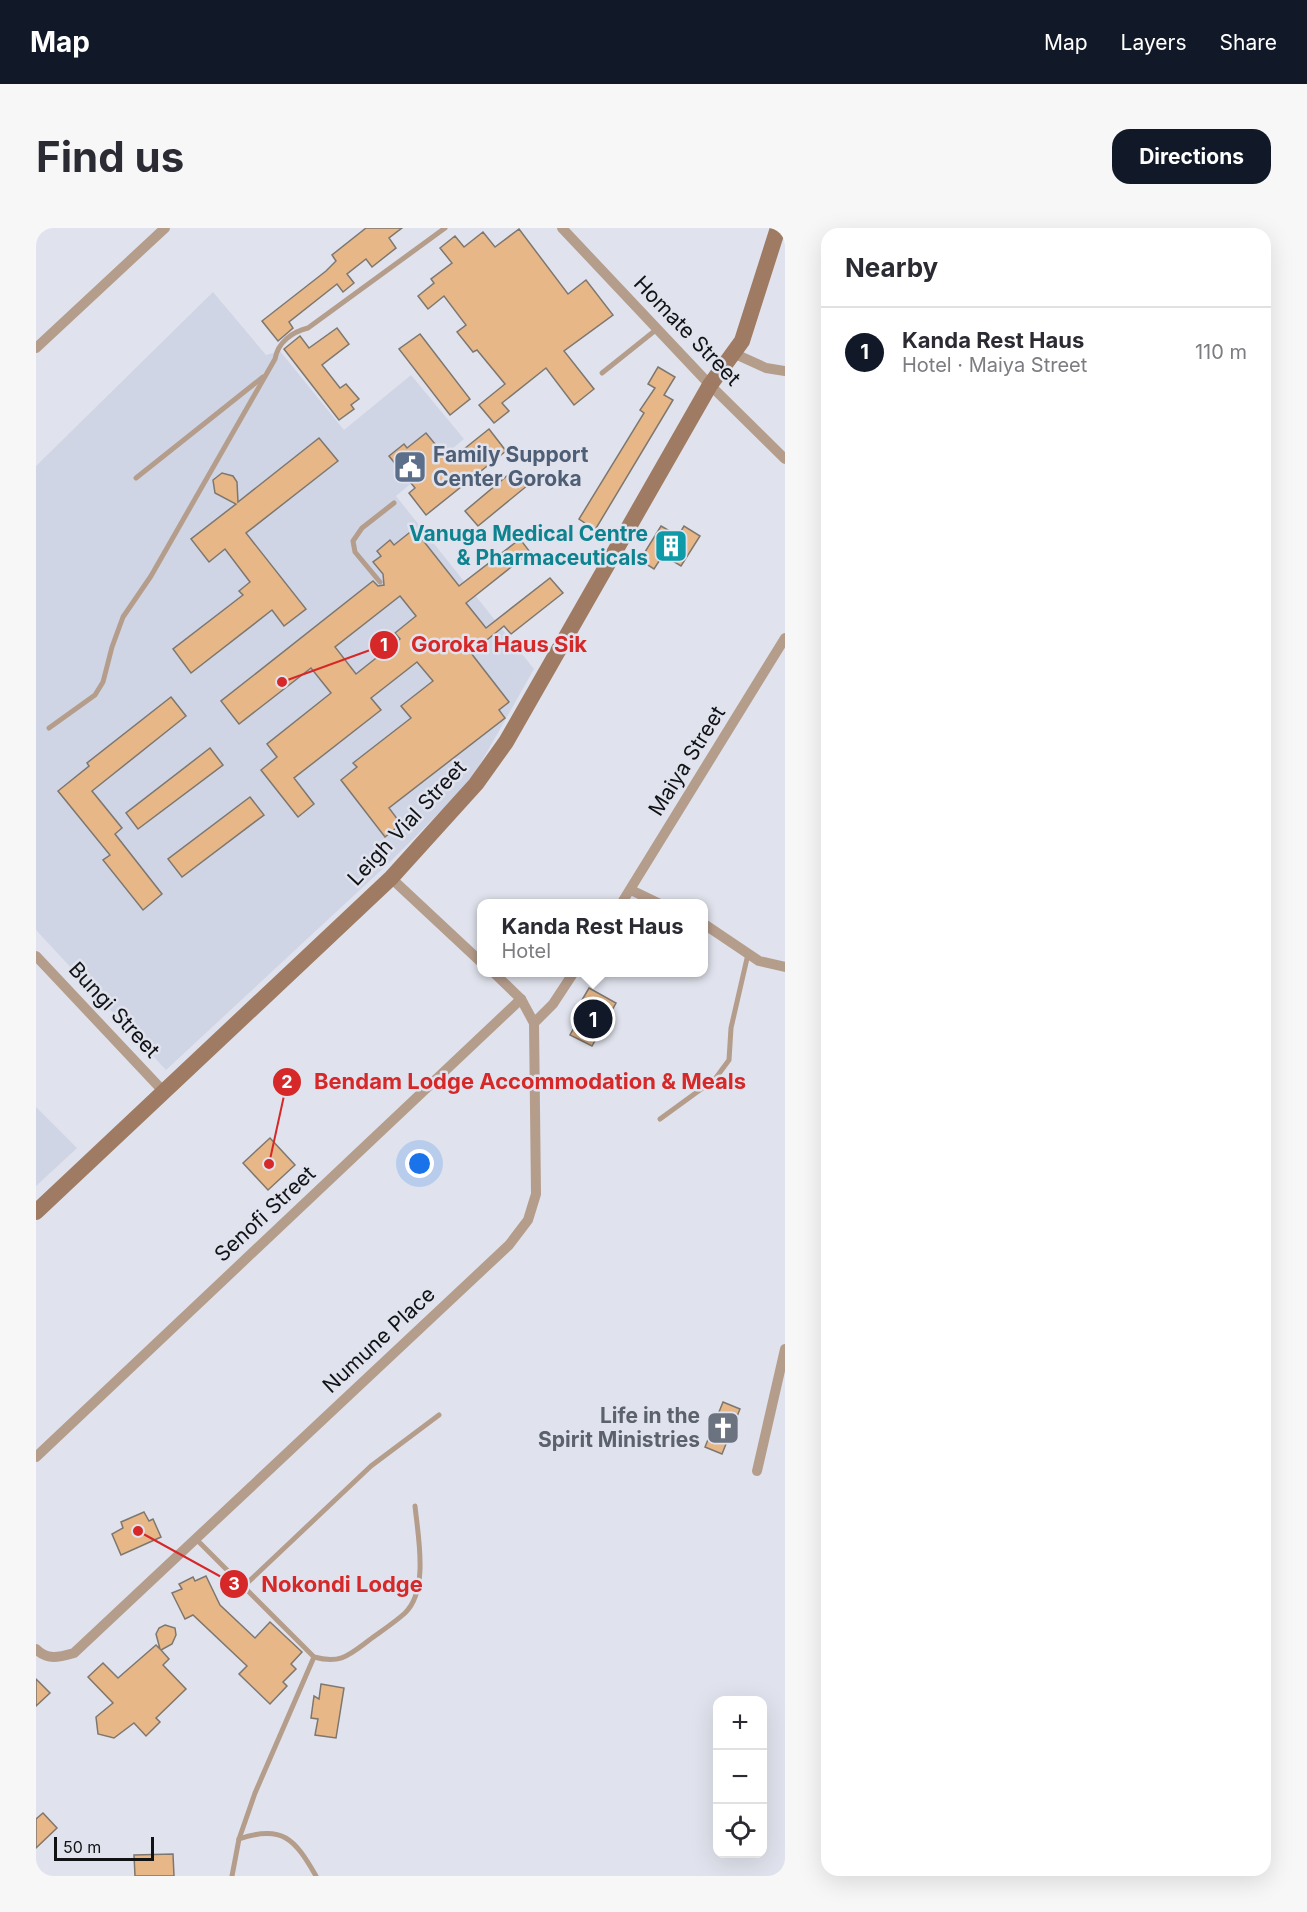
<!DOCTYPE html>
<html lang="en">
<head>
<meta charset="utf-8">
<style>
  body { margin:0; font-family:Inter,sans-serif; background:#f7f7f7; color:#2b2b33 }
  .controls { position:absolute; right:18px; bottom:18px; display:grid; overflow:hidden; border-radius:12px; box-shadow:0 6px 24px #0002 }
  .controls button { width:54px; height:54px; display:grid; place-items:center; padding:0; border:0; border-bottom:2px solid #e1e1e2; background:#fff; color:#2b2b33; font:30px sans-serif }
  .scale { position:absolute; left:18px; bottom:15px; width:100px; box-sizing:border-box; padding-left:6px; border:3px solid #111215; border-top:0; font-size:16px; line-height:21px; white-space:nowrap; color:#111215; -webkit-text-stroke:4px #e0e3ed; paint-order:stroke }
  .you { position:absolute; left:384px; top:936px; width:21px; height:21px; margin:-15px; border:4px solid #fff; border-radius:50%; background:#1a73e8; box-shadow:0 0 0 9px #1a73e833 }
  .badge { display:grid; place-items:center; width:39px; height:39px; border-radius:50%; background:#111827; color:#fff; font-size:20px; font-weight:700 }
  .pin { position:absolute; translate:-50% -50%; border:3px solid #fff; box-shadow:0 2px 6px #0006 }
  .popup { position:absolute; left:441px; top:671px; width:231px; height:78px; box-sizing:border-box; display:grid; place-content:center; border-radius:12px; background:#fff; filter:drop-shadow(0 2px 4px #0005); font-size:20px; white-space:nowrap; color:#7c7c81 }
  .popup b { font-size:22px; color:#2b2b33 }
  .popup::after { content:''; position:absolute; left:50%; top:100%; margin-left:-12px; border:12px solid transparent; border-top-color:#fff }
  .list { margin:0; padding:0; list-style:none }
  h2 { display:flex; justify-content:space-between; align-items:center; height:78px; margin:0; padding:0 24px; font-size:26px }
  h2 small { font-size:20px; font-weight:400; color:#7c7c81 }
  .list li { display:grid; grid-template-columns:39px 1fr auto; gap:18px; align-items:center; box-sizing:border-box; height:90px; padding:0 24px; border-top:2px solid #e1e1e2 }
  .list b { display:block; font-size:22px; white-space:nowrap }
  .list p { margin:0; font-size:20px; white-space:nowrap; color:#7c7c81 }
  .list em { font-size:20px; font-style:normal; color:#7c7c81 }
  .icon { flex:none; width:33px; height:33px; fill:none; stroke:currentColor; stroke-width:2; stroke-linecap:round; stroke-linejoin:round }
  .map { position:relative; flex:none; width:749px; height:1648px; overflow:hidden; border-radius:18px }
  header { display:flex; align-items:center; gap:36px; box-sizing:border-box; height:84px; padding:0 30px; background:#111827; color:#fff }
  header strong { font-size:28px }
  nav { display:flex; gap:33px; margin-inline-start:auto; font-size:21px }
  .intro { display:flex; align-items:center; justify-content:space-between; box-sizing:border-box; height:144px; padding:0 36px }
  h1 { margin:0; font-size:42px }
  .button { padding:15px 27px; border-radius:18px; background:#111827; color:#fff; font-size:21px; font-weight:700 }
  main { display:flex; gap:36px; padding:0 36px }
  aside { flex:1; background:#fff; border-radius:18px; box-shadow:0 6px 24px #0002 }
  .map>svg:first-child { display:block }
  .built { fill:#cfd5e5 }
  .building { fill:#e7b788; stroke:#7e7770; stroke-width:1.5; fill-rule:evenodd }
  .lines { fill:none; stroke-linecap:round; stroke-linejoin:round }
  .lane { stroke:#b59d8c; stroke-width:5 }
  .street { stroke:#b59d8c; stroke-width:10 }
  .secondary { stroke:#9e7b62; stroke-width:16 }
  .labels { text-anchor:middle; stroke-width:5; stroke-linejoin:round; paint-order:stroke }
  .street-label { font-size:21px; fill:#111215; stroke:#e0e3ed }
  .service-label { font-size:21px; font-weight:bold; fill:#4e5e75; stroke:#e0e3ed; text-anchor:start }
  .culture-label { font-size:21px; font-weight:bold; fill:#0d838f; stroke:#e0e3ed; text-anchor:end }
  .worship-label { font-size:21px; font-weight:bold; fill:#5b616d; stroke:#e0e3ed; text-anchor:end }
  .leader { fill:none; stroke:#d62828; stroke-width:2 }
  .callout-dot { fill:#d62828; stroke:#e0e3ed; stroke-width:2 }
  .mark-label { font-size:18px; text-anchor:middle; font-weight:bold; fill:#fff }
  .callout-label { font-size:22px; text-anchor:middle; font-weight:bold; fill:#d62828; stroke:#e0e3ed; stroke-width:5; stroke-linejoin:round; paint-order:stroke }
</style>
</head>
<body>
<header>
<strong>Map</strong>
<nav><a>Map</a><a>Layers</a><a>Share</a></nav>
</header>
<div class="intro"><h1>Find us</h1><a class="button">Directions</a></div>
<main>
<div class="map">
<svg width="749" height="1648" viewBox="0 0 749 1648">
  <rect width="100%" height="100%" fill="#e0e3ed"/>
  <g class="built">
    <polygon points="177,64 230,127 244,123 308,202 375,147 428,211 360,268 498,441 434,554 355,633 130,842 0,702 0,238"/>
    <polygon points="0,879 41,920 0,958"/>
  </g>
  <g class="building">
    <polygon points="330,0 366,0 353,10 360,20 336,39 330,31 311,46 318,55 307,64 301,56 253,94 257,100 242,113 226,93 290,43 300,33 296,27"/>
    <polygon points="483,1 532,66 550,52 577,87 528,123 558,161 538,177 510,140 466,175 473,183 458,195 443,177 469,156 441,122 437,124 421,104 430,97 408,68 392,81 382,68 398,55 395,51 416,35 404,20 419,8 428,19 447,4 459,19"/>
    <polygon points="301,100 313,116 286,137 304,160 310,156 323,171 315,177 318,181 303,192 248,121 264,108 273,120"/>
    <polygon points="384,106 434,171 414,187 363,121"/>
    <polygon points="622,139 639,149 628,167 637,172 559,302 543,291 608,185 604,182 619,160 612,156"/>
    <polygon points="453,201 470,223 390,287 373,265 379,260 353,228 368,216 371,220 390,205 413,233"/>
    <polygon points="283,210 302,233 210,305 270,381 248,398 236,382 155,445 137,421 207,367 203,363 214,354 189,321 173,334 155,311 200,276 179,265 177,252 186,245 197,248 201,254 202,274"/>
    <polygon points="479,241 492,257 442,298 429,283"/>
    <polygon points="625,298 642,308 648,298 664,308 645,338 627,327 618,341 604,332"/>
    <path d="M378,301L423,358L484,311L494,324L430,375L450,400L514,350L527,365L475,406L468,398L435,425L473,474L463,482L469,490L353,580L365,596L349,609L305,552L321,539L317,535L375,490L365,478L397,453L381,434L335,470L345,482L258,550L278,576L262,589L225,542L241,529L231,516L295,465L275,440L203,496L185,473L337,353L342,358L348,357L347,346L337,334L345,328L341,323L354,312L358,317ZM364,368L380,388L359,405L364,411L320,446L299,419Z"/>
    <polygon points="135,469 150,488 56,563 86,600 79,606 126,666 107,682 67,632 74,627 22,563 53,538 51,535"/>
    <polygon points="174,520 187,537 102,601 90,585"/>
    <polygon points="214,569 228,587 146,649 132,631"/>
    <polygon points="553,760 580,775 556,818 534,807 552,775 546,772"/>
    <polygon points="234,910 259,937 232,962 207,935"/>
    <polygon points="687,1174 704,1181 686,1226 669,1219"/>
    <polygon points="108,1284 113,1293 117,1291 125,1309 85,1327 76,1306 87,1300 85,1294"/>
    <polygon points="170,1348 184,1377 219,1410 234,1394 266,1424 255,1436 260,1441 247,1454 251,1458 234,1476 203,1446 211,1438 157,1387 149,1391 136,1365 146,1361 143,1356 157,1349 159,1353"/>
    <polygon points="129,1397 139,1400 140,1407 136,1416 125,1422 133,1431 127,1437 150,1461 120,1490 124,1494 110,1508 98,1495 78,1510 62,1506 60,1489 77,1475 52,1449 67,1435 82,1450 120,1417 124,1421 120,1406 123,1400"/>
    <polygon points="0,1451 14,1465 0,1478"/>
    <polygon points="285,1456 308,1460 300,1510 279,1507 282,1491 275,1490 278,1468 283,1471"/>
    <polygon points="7,1585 21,1600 0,1620 0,1591"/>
    <polygon points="137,1626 138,1648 99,1648 98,1627"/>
  </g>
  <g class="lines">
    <g class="lane">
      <polyline points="566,145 621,101"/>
      <polyline points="100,250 227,149"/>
      <polyline points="344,354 319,324 317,313 326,300 358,275"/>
      <path d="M13,500L59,467L67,454L76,419L87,389L115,348L239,131C242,114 256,104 272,100L409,0"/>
      <polyline points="624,891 679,851 693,832 695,800 712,726"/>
      <path d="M160,1311L278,1429C304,1436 312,1428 332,1413C344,1404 358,1395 369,1385C393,1362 382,1308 379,1278"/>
      <polyline points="207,1359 335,1238 403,1187"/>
      <path d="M203,1611C246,1596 259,1611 280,1648"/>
      <polyline points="196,1648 203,1611 219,1565 278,1429"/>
    </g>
    <g class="street">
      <polyline points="526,0 674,157 749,231"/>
      <polyline points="0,120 129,0"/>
      <polyline points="697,125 730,140 749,143"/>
      <polyline points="355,650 446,735"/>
      <polyline points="595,662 624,676"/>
      <polyline points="585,676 749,410"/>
      <polyline points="668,696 723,733 749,739"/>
      <polyline points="0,728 128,864"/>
      <polyline points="498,795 517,776 538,744"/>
      <polyline points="0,1229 485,771"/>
      <polyline points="721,1243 749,1121"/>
      <path d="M0,1421C11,1433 24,1429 38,1425L473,1017L492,992L500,966L498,795L485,771L457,744"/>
    </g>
    <polyline class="secondary" points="0,984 355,650 440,556 470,514 674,157 706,113 742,0"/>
  </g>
  <defs>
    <g id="civic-square" transform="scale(1.725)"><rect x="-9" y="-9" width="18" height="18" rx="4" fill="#5c6f8a" stroke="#e0e3ed"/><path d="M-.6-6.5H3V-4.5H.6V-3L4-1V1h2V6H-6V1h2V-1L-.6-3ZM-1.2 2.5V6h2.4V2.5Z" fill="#fff"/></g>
    <g id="building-square" transform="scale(1.725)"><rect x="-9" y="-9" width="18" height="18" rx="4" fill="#0f9aa8" stroke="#e0e3ed"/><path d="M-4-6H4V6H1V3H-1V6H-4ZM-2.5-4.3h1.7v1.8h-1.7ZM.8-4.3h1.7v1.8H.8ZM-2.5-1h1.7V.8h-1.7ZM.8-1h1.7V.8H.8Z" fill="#fff"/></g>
    <g id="church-square" transform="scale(1.725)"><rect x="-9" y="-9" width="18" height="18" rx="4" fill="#6b7280" stroke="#e0e3ed"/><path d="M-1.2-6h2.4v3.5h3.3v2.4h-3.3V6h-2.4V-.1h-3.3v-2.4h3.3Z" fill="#fff"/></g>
  </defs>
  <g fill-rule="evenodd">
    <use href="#civic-square" x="374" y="239"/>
    <use href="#building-square" x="635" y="318"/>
    <use href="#church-square" x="687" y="1200"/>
  </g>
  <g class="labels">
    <g class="street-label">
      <text transform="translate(651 103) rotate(46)" y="7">Homate Street</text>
      <text transform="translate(651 533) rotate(-58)" y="7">Maiya Street</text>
      <text transform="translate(371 595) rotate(-47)" y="7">Leigh Vial Street</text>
      <text transform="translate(78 782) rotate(47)" y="7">Bungi Street</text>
      <text transform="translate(229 986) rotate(-43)" y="7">Senofi Street</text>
      <text transform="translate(343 1112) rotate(-43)" y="7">Numune Place</text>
    </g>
    <g class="service-label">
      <text x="397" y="234">Family Support<tspan x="397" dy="24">Center Goroka</tspan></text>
    </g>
    <g class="culture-label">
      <text x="612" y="313">Vanuga Medical Centre<tspan x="612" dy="24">&amp; Pharmaceuticals</tspan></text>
    </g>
    <g class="worship-label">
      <text x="664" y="1195">Life in the<tspan x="664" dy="24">Spirit Ministries</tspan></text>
    </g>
  </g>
  <path class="leader" d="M246 454L348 417M233 936L251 854M102 1303L198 1356"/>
  <g class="callout-dot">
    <circle cx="246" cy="454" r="6"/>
    <circle cx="233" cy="936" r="6"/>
    <circle cx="102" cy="1303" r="6"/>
    <circle cx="348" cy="417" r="15"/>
    <circle cx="251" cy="854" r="15"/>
    <circle cx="198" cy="1356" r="15"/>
  </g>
  <g class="mark-label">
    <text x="348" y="423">1</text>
    <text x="251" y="860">2</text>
    <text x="198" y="1362">3</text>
  </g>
  <g class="callout-label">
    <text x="463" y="424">Goroka Haus Sik</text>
    <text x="494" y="861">Bendam Lodge Accommodation &amp; Meals</text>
    <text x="306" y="1364">Nokondi Lodge</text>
  </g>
</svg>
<div class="controls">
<button>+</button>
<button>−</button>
<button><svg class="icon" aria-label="locate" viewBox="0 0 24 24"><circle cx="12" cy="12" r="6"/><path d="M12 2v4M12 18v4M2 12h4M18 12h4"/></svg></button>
</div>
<div class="scale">50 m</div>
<div class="you"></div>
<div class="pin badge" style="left:557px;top:791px">1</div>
<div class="popup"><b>Kanda Rest Haus</b>Hotel</div>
</div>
<aside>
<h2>Nearby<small></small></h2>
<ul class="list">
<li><span class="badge">1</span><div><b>Kanda Rest Haus</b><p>Hotel · Maiya Street</p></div><em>110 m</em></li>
</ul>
</aside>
</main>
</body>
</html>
